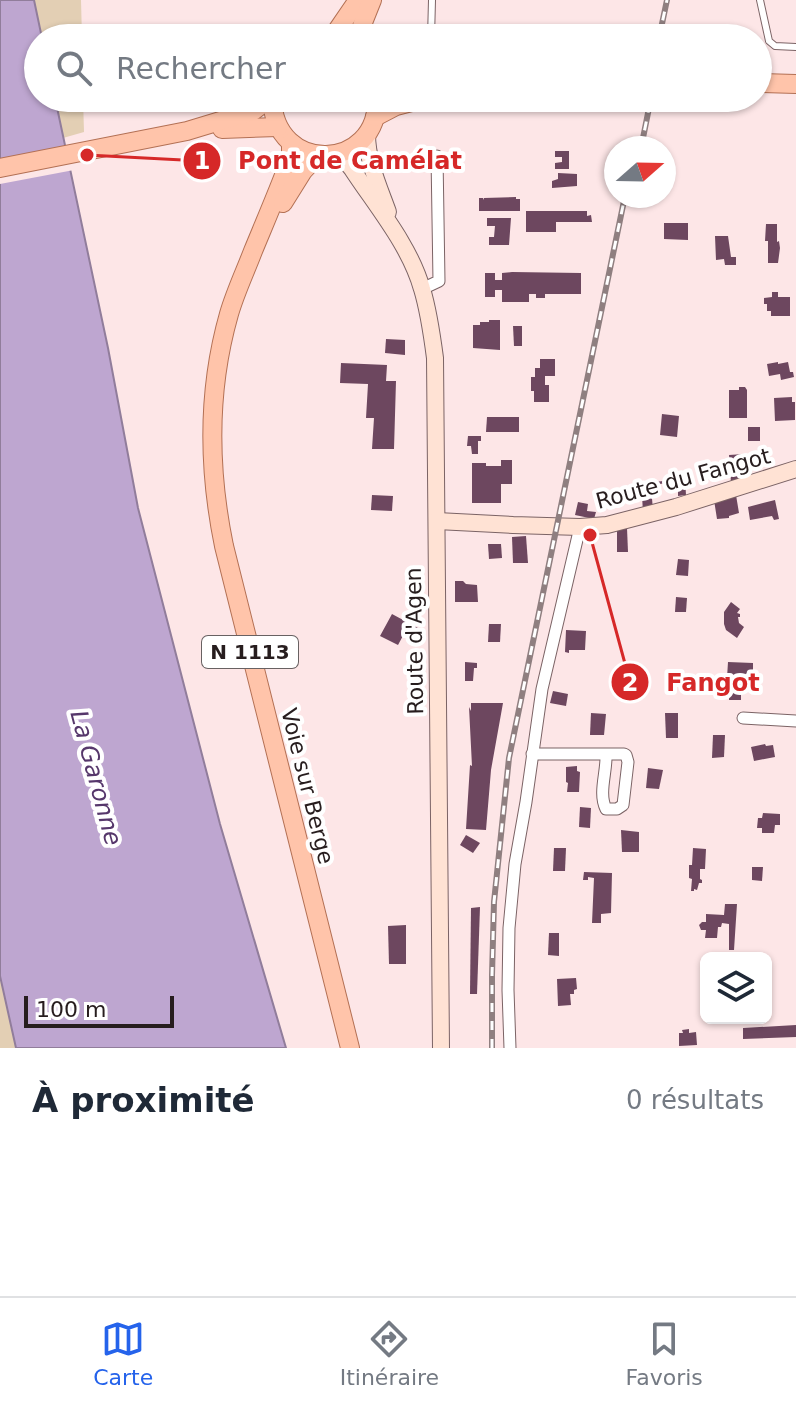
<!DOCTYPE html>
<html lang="fr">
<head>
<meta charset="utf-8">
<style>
  body { margin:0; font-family:"DejaVu Sans",sans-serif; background:#f2f2f3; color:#1f2937 }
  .controls { position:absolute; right:24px; bottom:24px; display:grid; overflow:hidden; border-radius:12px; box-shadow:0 2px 6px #0004 }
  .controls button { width:72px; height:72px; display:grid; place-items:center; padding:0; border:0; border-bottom:2px solid #e0e1e3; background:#fff; color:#1f2937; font:40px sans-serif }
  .compass { position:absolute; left:604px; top:136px; width:72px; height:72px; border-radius:50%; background:#fff; box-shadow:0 2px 6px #0004; rotate:70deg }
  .scale { position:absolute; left:24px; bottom:20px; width:150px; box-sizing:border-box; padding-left:8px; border:4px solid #271d1e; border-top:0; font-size:22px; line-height:28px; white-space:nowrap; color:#271d1e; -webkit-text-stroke:6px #fff; paint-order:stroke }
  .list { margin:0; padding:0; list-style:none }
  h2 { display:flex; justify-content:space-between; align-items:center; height:104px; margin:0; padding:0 32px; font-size:34px }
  h2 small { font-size:26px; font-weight:400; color:#747a83 }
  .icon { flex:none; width:44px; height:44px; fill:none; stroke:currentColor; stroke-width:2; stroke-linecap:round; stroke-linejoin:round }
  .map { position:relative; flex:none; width:796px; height:1048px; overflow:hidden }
  .search { position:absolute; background:#fff; box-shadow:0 2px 6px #0004; left:24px; right:24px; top:24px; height:88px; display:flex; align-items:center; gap:20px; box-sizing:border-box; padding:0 28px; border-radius:44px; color:#747a83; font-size:30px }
  .sheet { height:248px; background:#fff }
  nav { display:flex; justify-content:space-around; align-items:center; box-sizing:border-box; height:112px; border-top:2px solid #e0e1e3; background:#fff; font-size:22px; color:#747a83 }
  nav a { display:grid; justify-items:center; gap:4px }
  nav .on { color:#2563eb }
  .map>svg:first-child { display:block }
  .green { fill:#e3cfb4 }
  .water { fill:#bea6d0; stroke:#917d9b; stroke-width:2 }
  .pier { fill:#fde6e7 }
  .building { fill:#6d475f }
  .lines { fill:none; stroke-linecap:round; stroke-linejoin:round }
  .lane-casing { stroke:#7b6365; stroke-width:8 }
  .street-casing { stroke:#7b6365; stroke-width:13 }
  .secondary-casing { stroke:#7b6365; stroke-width:18 }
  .primary-casing { stroke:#b37054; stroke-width:20 }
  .lane { stroke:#fff; stroke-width:6 }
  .street { stroke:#fff; stroke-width:11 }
  .secondary { stroke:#ffe2d4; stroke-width:16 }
  .primary { stroke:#ffc4aa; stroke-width:18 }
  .rail-casing { stroke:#8f7f80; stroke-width:6 }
  .rail { stroke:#fff; stroke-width:3; stroke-dasharray:9; stroke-linecap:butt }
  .labels { text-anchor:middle; stroke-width:8; stroke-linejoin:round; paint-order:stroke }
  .shield { fill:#fff; stroke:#686162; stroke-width:2 }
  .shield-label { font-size:20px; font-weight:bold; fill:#271d1e }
  .street-label { font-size:22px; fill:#271d1e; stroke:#fff }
  .water-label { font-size:24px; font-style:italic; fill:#56376b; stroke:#fff }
  .leader { fill:none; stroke:#d62828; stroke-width:3 }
  .callout-dot { fill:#d62828; stroke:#fff; stroke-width:3 }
  .mark-label { font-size:24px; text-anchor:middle; font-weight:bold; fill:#fff }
  .callout-label { font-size:24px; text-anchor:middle; font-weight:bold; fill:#d62828; stroke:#fff; stroke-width:8; stroke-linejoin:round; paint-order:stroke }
</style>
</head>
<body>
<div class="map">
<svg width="796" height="1048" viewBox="0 0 796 1048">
  <rect width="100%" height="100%" fill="#fde6e7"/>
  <g class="green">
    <polygon points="34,0 81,0 82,38 42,38"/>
    <polygon points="55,98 83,98 84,132 63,138"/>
    <polygon points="0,976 16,1048 0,1048"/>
  </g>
  <polygon class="water" points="0,0 34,0 42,38 38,38 38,98 55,98 108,348 138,508 220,824 286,1048 16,1048 0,976"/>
  <polygon class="pier" points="69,145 74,170 0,184 0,159"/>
  <g class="building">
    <polygon points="555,151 569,151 569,169 555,169 555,163 562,162 562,157 555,157"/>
    <polygon points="558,173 577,174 577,186 552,188 552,181 558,179"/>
    <polygon points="516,197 516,199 520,199 520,211 479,211 479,198 483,198 483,200 484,198"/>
    <polygon points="526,211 587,211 587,216 591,215 592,222 556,222 556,232 526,232"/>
    <polygon points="487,218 511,218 509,245 489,245 489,237 494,237 495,226 487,226"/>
    <polygon points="664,223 688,223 688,240 664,239"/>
    <polygon points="766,224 777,224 777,242 779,241 780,248 778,263 768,263 768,241 765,241"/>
    <polygon points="715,236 728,236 731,257 736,257 736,265 725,265 724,259 716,260"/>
    <polygon points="512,272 581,273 581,294 545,294 545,298 536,298 536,294 529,294 529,302 502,302 502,290 495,290 495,297 485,297 485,273 495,273 495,280 502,280 502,273"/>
    <polygon points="772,292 778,292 778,297 790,297 790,316 771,316 771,311 767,311 767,304 764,304 764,298 772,297"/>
    <polygon points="489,320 500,320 500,350 473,348 473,325 480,325 480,322 489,322"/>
    <polygon points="513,326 522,326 522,346 514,346"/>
    <polygon points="386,339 405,340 405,355 385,353"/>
    <polygon points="540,359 555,359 555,376 545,376 545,385 549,385 549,402 534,402 534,391 531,391 531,377 535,377 535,368 540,368"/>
    <polygon points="778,362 778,364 788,362 790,372 793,372 794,377 781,380 780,374 769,376 767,364"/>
    <polygon points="341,363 387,365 386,381 396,381 394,449 372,449 374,418 366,418 368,384 340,383"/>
    <polygon points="739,387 745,387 747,390 747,418 729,418 729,390 739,390"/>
    <polygon points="792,397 792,402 795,402 795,420 775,421 774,398"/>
    <polygon points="662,414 679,416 677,437 660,435"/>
    <polygon points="487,417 519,417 519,432 486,432"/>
    <rect x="748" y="427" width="12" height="14"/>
    <polygon points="468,436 481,436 481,441 478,441 478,454 472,454 471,446 467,446"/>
    <polygon points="744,454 746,475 740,475 740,481 731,483 729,455"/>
    <polygon points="501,460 512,460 512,484 501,484 501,503 472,503 472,463 486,463 486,466 501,466"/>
    <polygon points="685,479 686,495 678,496 678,487 674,487 674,480"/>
    <polygon points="672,480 672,483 658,484 658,487 651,487 653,510 643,513 642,495 640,495 637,484"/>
    <polygon points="372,495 393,496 392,511 371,510"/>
    <polygon points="736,495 739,513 729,516 729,518 717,519 714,500"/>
    <polygon points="775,500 779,519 774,520 772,516 750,520 748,507"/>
    <polygon points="578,502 588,504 587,511 596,512 594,519 575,515"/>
    <polygon points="627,528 628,552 617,552 617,531"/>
    <polygon points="526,536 528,563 513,563 512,537"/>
    <polygon points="488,544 501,544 502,558 489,559"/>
    <polygon points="678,559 689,560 688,576 676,575"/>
    <polygon points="455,581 463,581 466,584 477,585 478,602 455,602"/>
    <polygon points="676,597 687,598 686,612 675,612"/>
    <polygon points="731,602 740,609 737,613 740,614 740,617 738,617 739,623 744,627 737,638 726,630 724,624 724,612"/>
    <polygon points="392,614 418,628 413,637 405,632 398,645 380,636"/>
    <polygon points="489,624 501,624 500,642 488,642"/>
    <polygon points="566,630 586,631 585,650 569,650 569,653 565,652"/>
    <polygon points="465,662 477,663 477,668 474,668 473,681 465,681"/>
    <polygon points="728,662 753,663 753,679 741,679 741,700 729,700 730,678 727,678"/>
    <polygon points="553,691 568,694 566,706 550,703"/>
    <polygon points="471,703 503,703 491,770 486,830 466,829 470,765 472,766 469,707 471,711"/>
    <polygon points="591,713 606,714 604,735 590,735"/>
    <polygon points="665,713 678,713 678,738 666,738"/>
    <polygon points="713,735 725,735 724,757 712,758"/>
    <polygon points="765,744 766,746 773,745 775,757 754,761 751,747"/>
    <polygon points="577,766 577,771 580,772 579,792 567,792 568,783 566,782 566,767"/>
    <polygon points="648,768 663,770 659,789 646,788"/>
    <polygon points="580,807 591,808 590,828 579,827"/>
    <polygon points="763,813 780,814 780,825 775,825 774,833 762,833 762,828 757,828 758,818 762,818"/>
    <polygon points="621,830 639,832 639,852 622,852"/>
    <polygon points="466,835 480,843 473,853 460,845"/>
    <polygon points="554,848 566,848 565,871 553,871"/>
    <polygon points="693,848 706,849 705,869 700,869 700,879 702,880 702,883 699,883 697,890 694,889 694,891 691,891 692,879 689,878 689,865 692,865"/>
    <polygon points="752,867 763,867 762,881 752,880"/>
    <polygon points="584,872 612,873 611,913 601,914 601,923 592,923 594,878 588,877 588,880 583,880"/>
    <polygon points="725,904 737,904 734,950 729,950 729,924 722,923 721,927 718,927 717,938 705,938 706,930 701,930 699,925 702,922 706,922 706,914 724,915"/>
    <polygon points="480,907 477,994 470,994 471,908"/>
    <polygon points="406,925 406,964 389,964 388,926"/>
    <polygon points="549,933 559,933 559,956 548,955"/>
    <polygon points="576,978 577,989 574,990 574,994 570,994 571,1005 558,1006 557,979"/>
    <polygon points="796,1025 796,1037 743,1039 743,1028"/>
    <polygon points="689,1029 689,1033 696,1032 697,1045 679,1046 679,1033 683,1033 682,1030"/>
  </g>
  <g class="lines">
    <g class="lane-casing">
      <g id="lane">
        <polyline points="760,0 769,41 775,46 796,47"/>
        <polyline points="431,38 432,0"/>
      </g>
    </g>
    <g class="street-casing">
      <g id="street">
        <polyline points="422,289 439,281 437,156"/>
        <polyline points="743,718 796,721"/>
        <path d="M532,754H624L626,755L628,762L623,805L617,809H606C598,793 607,772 606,754"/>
        <polyline points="510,1048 508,990 509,928 515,864 526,802 542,689 580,527"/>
      </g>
    </g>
    <g class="secondary-casing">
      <g id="secondary">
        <path d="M367,134C367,161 379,187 388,212"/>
        <path d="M332,155L347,163L352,169C377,207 410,246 422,289C429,312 432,335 435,358L441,1048"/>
        <polyline points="437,521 513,525 580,527 607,525 676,507 796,469"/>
      </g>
    </g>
    <g class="primary-casing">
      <g id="primary">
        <polyline points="332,38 358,0"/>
        <polyline points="358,38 364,20 372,0"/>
        <polyline points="758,83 796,84"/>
        <path d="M272,98C274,176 379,172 377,98"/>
        <polyline points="375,117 396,106 427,98"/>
        <polyline points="222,129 278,127"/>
        <path d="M291,143V152L288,165C277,194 265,222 253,251C245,272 235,293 229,314C207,391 208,468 224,546L350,1048"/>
        <polyline points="0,168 187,131 253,111 270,98"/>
        <polyline points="283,203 303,171 318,155"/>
      </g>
    </g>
    <use href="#lane" class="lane"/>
    <use href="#street" class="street"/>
    <use href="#secondary" class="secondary"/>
    <use href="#primary" class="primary"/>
    <g class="rail-casing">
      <g id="rail">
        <polyline points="659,38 667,0"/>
        <polyline points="641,148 651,98"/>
        <polyline points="492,1048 492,975 494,902 509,758 625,196"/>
      </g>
    </g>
    <use href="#rail" class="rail"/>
  </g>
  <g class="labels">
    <rect class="shield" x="202" y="636" width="96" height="32" rx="6"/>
    <g class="shield-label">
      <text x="250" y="659">N 1113</text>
    </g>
    <g class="street-label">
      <text transform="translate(683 478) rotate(-15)" y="8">Route du Fangot</text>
      <text transform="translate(414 641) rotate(-91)" y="8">Route d'Agen</text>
      <text transform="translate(308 786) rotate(76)" y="8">Voie sur Berge</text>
    </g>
    <g class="water-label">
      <text transform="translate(96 778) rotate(75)" y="8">La Garonne</text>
    </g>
  </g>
  <path class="leader" d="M87 155L202 161M590 535L630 682"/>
  <g class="callout-dot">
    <circle cx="87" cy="155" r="8"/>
    <circle cx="590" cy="535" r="8"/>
    <circle cx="202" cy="161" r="20"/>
    <circle cx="630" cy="682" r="20"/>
  </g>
  <g class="mark-label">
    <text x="202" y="169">1</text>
    <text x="630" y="691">2</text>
  </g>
  <g class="callout-label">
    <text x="350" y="169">Pont de Camélat</text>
    <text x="713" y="691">Fangot</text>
  </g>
</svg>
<div class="controls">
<button><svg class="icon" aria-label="layers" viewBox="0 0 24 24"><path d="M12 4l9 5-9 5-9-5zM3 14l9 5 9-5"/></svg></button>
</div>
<svg class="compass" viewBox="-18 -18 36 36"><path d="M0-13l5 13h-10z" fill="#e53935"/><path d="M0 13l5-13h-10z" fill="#747a83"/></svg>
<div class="scale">100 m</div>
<div class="search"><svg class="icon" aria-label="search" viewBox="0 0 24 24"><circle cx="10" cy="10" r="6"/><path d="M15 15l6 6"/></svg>Rechercher</div>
</div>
<section class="sheet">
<h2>À proximité<small>0 résultats</small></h2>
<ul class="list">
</ul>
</section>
<nav>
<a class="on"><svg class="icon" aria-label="map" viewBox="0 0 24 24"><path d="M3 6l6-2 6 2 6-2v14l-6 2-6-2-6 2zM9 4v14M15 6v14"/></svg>Carte</a>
<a><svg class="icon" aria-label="directions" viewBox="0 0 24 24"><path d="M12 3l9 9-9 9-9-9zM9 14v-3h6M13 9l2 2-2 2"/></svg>Itinéraire</a>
<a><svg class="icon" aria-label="saved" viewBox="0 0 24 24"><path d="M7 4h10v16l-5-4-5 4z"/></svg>Favoris</a>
</nav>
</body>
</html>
